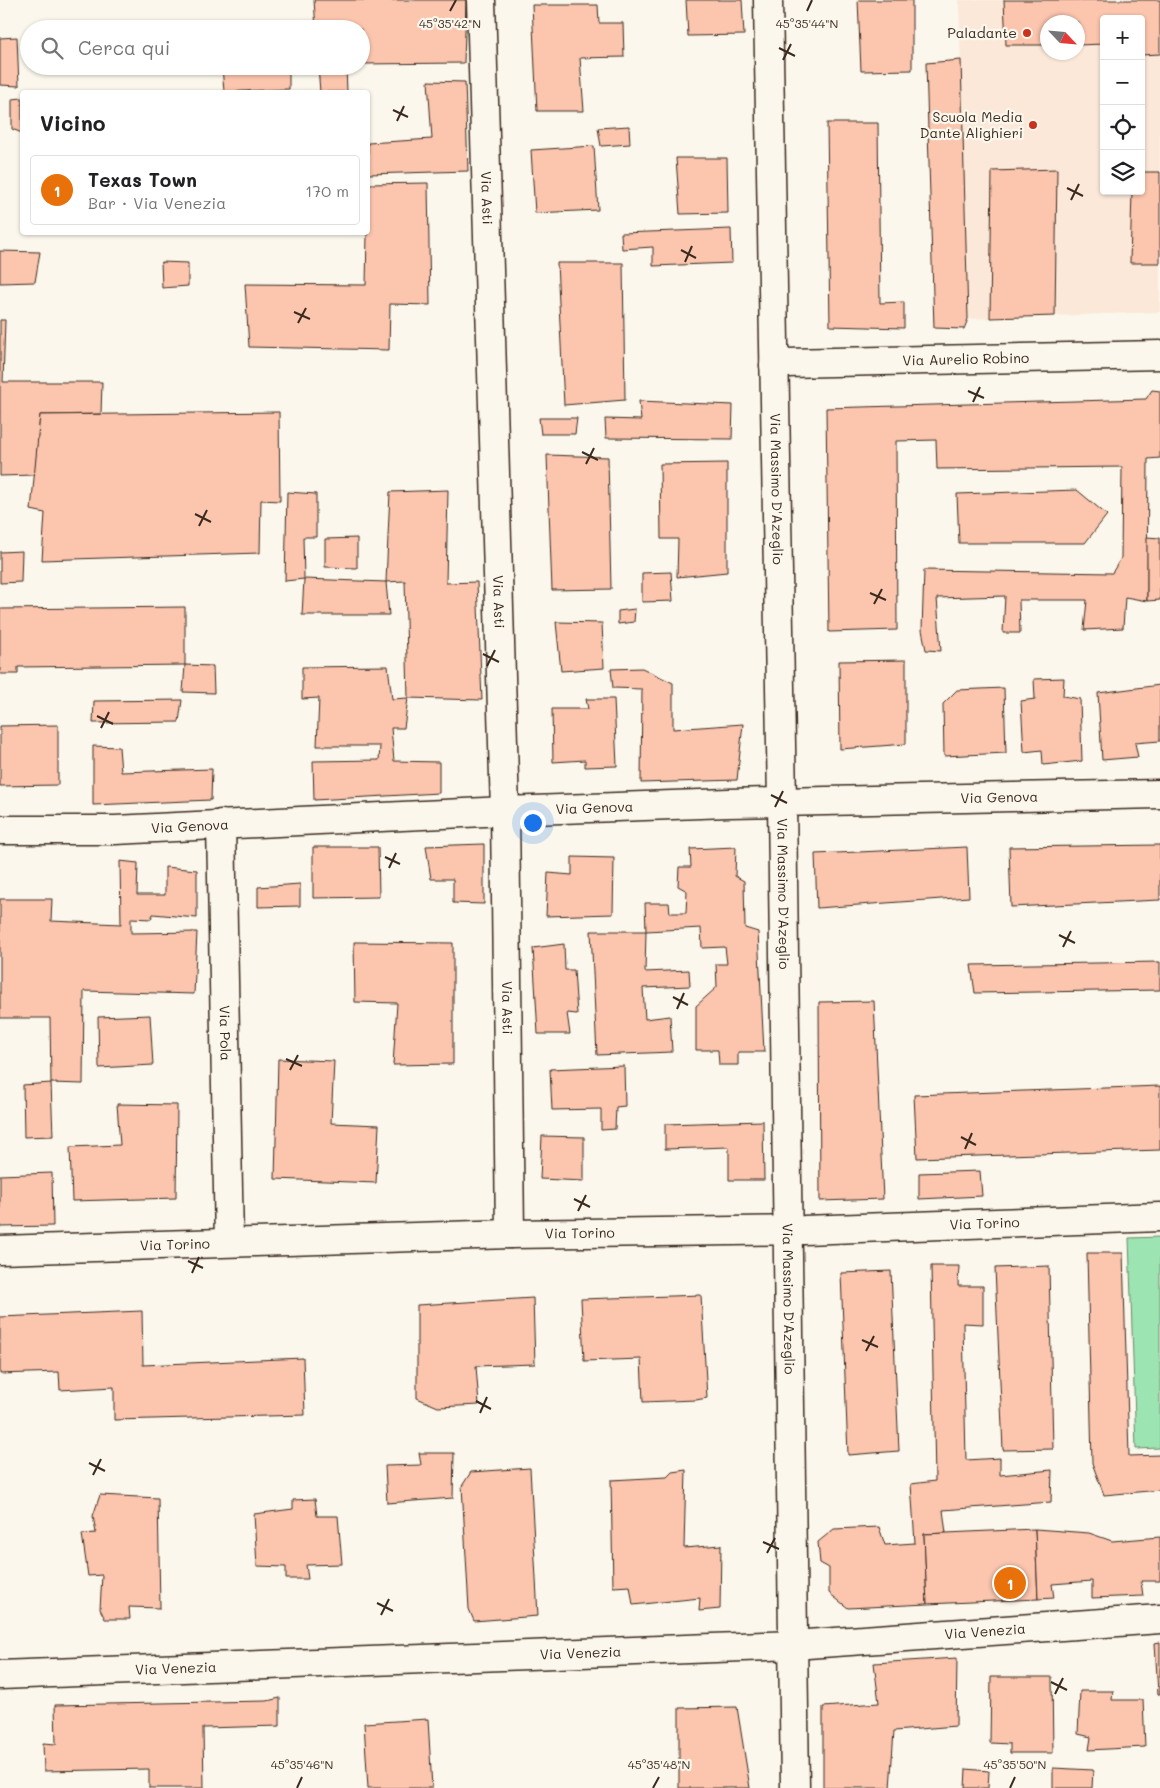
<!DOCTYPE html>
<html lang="it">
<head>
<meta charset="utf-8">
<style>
  body { margin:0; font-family:Mali,sans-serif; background:#f6f6f6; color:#202124 }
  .controls { position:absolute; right:15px; top:15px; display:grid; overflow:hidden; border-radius:5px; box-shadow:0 1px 4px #0004 }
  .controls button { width:45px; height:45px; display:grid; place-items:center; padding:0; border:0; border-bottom:1px solid #e0e0e0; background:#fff; color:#202124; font:25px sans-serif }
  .compass { position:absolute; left:1040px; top:15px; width:45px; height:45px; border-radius:50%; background:#fff; box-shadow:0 1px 4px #0004; rotate:116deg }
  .you { position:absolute; left:532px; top:822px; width:18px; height:18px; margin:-12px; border:4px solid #fff; border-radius:50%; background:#1a73e8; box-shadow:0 0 0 8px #1a73e833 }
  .badge { display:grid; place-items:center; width:32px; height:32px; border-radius:50%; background:#1a73e8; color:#fff; font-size:16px; font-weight:700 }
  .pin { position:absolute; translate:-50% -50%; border:2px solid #fff; box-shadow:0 1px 5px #0006 }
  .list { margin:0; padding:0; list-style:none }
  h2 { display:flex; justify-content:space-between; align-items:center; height:65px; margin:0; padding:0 20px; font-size:21px }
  h2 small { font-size:16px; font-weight:400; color:#757577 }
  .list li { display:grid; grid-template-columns:32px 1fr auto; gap:15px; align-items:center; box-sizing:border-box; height:70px; margin:0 10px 10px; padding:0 10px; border:1px solid #e0e0e0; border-radius:5px }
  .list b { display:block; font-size:19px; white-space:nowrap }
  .list p { margin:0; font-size:16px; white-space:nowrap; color:#757577 }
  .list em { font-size:16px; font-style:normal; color:#757577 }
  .icon { flex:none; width:28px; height:28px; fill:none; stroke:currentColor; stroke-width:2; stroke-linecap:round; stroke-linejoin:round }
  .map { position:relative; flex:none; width:1160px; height:1788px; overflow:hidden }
  .search { position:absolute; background:#fff; box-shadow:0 1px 4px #0004; left:20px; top:20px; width:350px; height:55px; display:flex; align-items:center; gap:12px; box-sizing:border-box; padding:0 18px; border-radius:28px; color:#757577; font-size:19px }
  .panel { position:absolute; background:#fff; box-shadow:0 1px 4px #0004; left:20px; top:90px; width:350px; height:145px; border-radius:5px }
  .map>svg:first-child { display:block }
  .built { fill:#fbe8d9; fill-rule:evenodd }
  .green { fill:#9ce4b2; stroke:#6c8768 }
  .building { fill:#fbc5ae; stroke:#3b2a1e }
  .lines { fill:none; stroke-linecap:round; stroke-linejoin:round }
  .minor-casing { stroke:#3b2a1e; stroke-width:31 }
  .minor { stroke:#fbf7ec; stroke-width:28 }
  .ticks { fill:none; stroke:#3b2a1e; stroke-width:2 }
  .poi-dot { fill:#c8321e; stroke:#fbf7ec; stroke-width:2 }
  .labels { text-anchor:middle; stroke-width:4.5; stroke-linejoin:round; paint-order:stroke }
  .poi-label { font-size:14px; fill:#3b2a1e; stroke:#fbf7ec; text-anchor:end }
  .street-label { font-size:14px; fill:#3b2a1e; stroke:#fbf7ec }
  .ticks-label { font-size:12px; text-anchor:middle; fill:#3b2a1e; stroke:#fbf7ec; stroke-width:4.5; stroke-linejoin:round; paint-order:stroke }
</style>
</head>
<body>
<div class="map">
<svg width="1160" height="1788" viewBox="0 0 1160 1788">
  <rect width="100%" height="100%" fill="#fbf7ec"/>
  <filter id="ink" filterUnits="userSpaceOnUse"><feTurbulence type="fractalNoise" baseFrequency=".02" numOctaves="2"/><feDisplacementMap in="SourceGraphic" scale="10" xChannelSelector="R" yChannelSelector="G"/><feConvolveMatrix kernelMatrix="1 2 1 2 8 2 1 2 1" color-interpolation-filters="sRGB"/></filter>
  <g filter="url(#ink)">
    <path class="built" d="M959,0H1160V312L968,319ZM1104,19H1141V191H1104ZM1048,22H1078V52H1048Z"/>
    <polygon class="green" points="1160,1237 1160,1448 1136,1449 1129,1238"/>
    <g class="building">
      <polygon points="314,0 466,0 464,63 361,64 361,29 316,29"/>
      <polygon points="686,0 742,0 744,35 688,36"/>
      <polygon points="858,0 912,0 912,70 861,71"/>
      <polygon points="1004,0 1160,0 1160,54 1141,55 1141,19 1104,19 1104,44 1078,45 1078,22 1048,22 1048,45 1006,45"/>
      <polygon points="532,5 598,5 599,23 623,23 624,57 580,58 584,111 537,111"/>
      <polygon points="17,37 19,86 0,85 0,38"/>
      <polygon points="961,60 968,319 964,329 934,328 926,63"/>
      <polygon points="222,66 289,66 289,89 224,92"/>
      <polygon points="318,66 346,66 347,92 320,92"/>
      <polygon points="428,81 465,82 468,171 368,174 368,143 432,139"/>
      <polygon points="22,98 22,133 12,129 12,99"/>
      <polygon points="827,123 878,123 880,303 904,302 904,328 830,326"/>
      <polygon points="629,126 630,144 601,146 598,128"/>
      <polygon points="594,146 598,210 535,213 531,150"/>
      <polygon points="676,158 727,158 728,213 680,214"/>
      <polygon points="1057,169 1055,316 990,318 992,171"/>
      <polygon points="1141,172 1160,172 1160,263 1130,263 1132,191 1141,191"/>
      <polygon points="428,183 430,305 390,304 389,350 249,347 245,284 366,285 368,184"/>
      <polygon points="731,229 732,263 653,266 653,247 622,249 621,233"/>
      <polygon points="0,251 40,252 35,282 0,283"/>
      <polygon points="161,262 188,263 188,286 162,288"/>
      <polygon points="557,263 623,263 625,400 564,405"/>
      <polygon points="0,320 5,320 3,382 102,382 101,414 40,415 35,475 0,476"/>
      <polygon points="1152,390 1160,391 1160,458 1148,459 1147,601 1125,597 1123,628 1084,630 1087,600 1019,600 1020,633 1003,633 1005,596 937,598 941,651 926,650 922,630 924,570 1112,573 1121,558 1122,467 937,469 936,440 896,441 897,630 829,632 826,408 1146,399"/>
      <polygon points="639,401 733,405 732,439 606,438 605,419 641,420"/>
      <polygon points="279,412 280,501 261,500 260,553 42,560 45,513 31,510 40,415"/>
      <polygon points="539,418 577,418 575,434 541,434"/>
      <polygon points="547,455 608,457 611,589 552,590"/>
      <polygon points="727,463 727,572 677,577 678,539 661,539 660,464"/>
      <polygon points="448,490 446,583 477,582 482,700 408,698 405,581 386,582 390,492"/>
      <polygon points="1077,490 1107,515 1085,543 959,543 957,494"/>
      <polygon points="287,492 316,494 316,537 303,537 304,579 285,581"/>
      <polygon points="1147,537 1160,538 1160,600 1147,601"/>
      <polygon points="357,538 357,568 325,567 325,539"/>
      <polygon points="22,551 21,582 0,583 0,552"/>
      <polygon points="671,572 673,601 642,602 642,573"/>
      <polygon points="304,579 386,582 389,615 302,615"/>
      <polygon points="185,607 185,665 18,667 18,674 0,674 0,609"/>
      <polygon points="635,609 634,622 618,624 618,611"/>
      <polygon points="556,622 602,623 604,668 561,671"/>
      <polygon points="906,660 906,744 840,749 839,661"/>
      <polygon points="185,665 213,666 214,693 183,692"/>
      <polygon points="388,666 392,699 408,698 404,728 391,728 394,761 439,762 439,793 314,800 313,761 379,760 380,746 317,746 319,698 302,699 302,667"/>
      <polygon points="642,668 673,683 673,729 743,724 737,780 641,783 642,689 613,688 611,669"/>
      <polygon points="1064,678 1063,696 1080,699 1082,761 1043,765 1042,750 1024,752 1021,701 1035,699 1034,679"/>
      <polygon points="1160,685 1160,741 1135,743 1138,757 1102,760 1098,693"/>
      <polygon points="1004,688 1006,753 944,756 943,704 957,690"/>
      <polygon points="586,699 614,699 617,766 585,767 585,760 553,762 552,709 588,709"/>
      <polygon points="182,700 179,722 93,723 94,701"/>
      <polygon points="58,725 58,785 0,786 0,726"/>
      <polygon points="93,746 119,747 121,772 212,769 211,800 93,805"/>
      <polygon points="484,844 484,904 453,903 453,879 431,879 426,846"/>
      <polygon points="1160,845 1160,900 1011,907 1009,847"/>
      <polygon points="313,847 378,847 379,897 313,898"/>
      <polygon points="736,847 735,876 744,881 745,928 758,932 764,1052 738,1052 738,1065 719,1065 718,1050 696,1050 696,1006 717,987 716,964 727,964 725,947 702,948 701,928 646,931 645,903 669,903 670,913 686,913 687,891 678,886 679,867 691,867 690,849"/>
      <polygon points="967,847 969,897 817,908 815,854"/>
      <polygon points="572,857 614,858 613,914 546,916 548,873 572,875"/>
      <polygon points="120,861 138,863 137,895 165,895 165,867 197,870 197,918 153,914 151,919 131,918 131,933 197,932 194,994 84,991 83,1084 51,1083 50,1018 0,1018 0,899 52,899 51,921 121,924"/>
      <polygon points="300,884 300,906 258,907 258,887"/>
      <polygon points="591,931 646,931 645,972 689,970 690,986 643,988 645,1019 670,1016 672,1052 597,1055"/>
      <polygon points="354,942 453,943 453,1064 393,1065 397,1003 355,1002"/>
      <polygon points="564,944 565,970 574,970 577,1014 567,1013 570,1034 538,1034 533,948"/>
      <polygon points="1160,962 1160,990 975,993 971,965"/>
      <polygon points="874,1001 883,1199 820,1201 819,1002"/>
      <polygon points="150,1015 153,1065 99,1068 98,1017"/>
      <polygon points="278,1059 334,1061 331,1123 379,1125 376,1183 275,1179"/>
      <polygon points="624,1066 625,1106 616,1107 615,1129 601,1130 601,1109 552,1110 550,1069"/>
      <polygon points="51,1083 53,1136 24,1137 23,1085"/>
      <polygon points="1160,1086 1160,1150 917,1158 914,1095"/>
      <polygon points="117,1104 177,1105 176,1198 72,1201 70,1147 120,1145"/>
      <polygon points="763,1121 764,1180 729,1180 729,1147 665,1149 665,1124"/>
      <polygon points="542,1136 584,1137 584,1181 540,1179"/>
      <polygon points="980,1171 982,1196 919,1199 919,1173"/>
      <polygon points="52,1173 53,1226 0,1227 0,1175"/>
      <polygon points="1087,1253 1123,1253 1129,1456 1160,1455 1160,1490 1104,1495 1092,1463"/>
      <polygon points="931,1266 959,1266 958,1286 983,1286 983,1324 963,1323 966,1460 1000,1458 1000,1475 1052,1470 1051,1502 943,1510 946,1533 924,1534 927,1604 848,1608 829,1593 829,1568 820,1563 818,1542 834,1529 879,1527 885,1545 915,1543 911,1484 935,1481"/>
      <polygon points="1049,1266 1053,1449 1003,1450 995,1268"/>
      <polygon points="891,1271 899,1451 848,1455 841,1273"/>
      <polygon points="701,1295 707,1398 696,1400 643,1402 641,1359 584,1361 581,1299"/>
      <polygon points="533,1298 535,1364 476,1366 479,1405 438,1407 417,1398 417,1305"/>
      <polygon points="142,1311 143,1365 303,1358 305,1415 114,1420 114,1387 60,1390 59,1372 0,1374 0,1317"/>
      <polygon points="419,1453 454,1453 453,1498 387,1503 385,1466 421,1465"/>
      <polygon points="530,1468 538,1616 474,1621 469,1609 462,1486 471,1472"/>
      <polygon points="686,1470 684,1548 721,1545 720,1609 699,1611 700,1598 633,1605 630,1586 613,1587 611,1480 667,1477 672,1472"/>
      <polygon points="100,1495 158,1498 160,1608 129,1607 130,1619 105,1619 100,1609 102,1575 88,1576 82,1534 96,1533 93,1516"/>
      <polygon points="315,1499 317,1516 338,1516 342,1564 306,1565 308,1579 286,1579 286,1567 257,1566 254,1514 293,1509 293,1500"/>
      <polygon points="1035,1529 1038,1599 927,1604 924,1534"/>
      <polygon points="1035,1529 1089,1533 1112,1541 1160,1537 1160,1581 1141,1581 1143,1596 1092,1598 1092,1581 1052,1584 1054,1598 1038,1599"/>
      <polygon points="1160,1642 1160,1694 1158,1694 1155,1643"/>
      <polygon points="957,1658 956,1726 894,1731 890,1788 823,1788 823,1707 879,1703 874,1663"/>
      <polygon points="991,1677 1052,1677 1053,1753 1010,1753 1010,1744 990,1743"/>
      <polygon points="1080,1691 1113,1691 1112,1700 1143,1700 1145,1747 1089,1750 1091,1737 1078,1734"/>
      <polygon points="280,1698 280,1726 203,1728 204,1788 149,1788 149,1769 44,1771 43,1743 56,1744 55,1705 267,1701"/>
      <polygon points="737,1707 750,1788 679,1788 679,1708"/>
      <polygon points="428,1719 432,1788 368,1788 364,1723"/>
      <polygon points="1053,1768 1093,1770 1092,1788 1053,1788"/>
      <polygon points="966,1769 989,1771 988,1788 965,1788"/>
    </g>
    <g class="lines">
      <g class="minor-casing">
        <g id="minor">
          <path id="s1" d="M481,0L505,811L510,1234"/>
          <path id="s2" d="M768,0L782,802L795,1788"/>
          <path id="s3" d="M774,365L786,363L1160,355"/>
          <path id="s4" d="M221,824L229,1242"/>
          <path id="s5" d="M0,830H115L505,811L728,803L1160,794"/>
          <path id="s6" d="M0,1250L510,1234L804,1230L1160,1217"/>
          <path id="s7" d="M0,1675L793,1645L1160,1619"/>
        </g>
      </g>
      <use href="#minor" class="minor"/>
    </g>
  </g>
  <path class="ticks" d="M450,11L456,0M807,11L812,0M779,48L795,56M783,60L791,44M393,110L408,117M397,121L404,106M1067,188L1083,196M1071,200L1079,184M681,250L696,258M685,262L692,246M294,312L310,319M298,323L306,308M968,391L984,398M973,402L980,387M582,452L598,460M586,464L594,448M195,514L211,522M199,526L207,510M870,593L886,600M874,604L882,589M483,654L499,662M487,666L495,650M97,716L113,724M101,728L109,712M771,795L787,803M775,807L783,791M385,857L400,864M389,868L396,853M1059,935L1075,943M1063,947L1071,931M673,997L688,1005M677,1009L684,993M286,1059L302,1066M290,1070L298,1055M961,1137L976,1145M965,1149L972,1133M574,1199L590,1207M578,1211L586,1195M188,1261L203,1268M192,1273L199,1257M862,1340L878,1347M866,1351L874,1336M476,1401L491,1409M480,1413L487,1397M89,1463L105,1471M93,1475L101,1459M763,1542L779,1549M767,1553L775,1538M377,1603L393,1611M381,1615L389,1599M1051,1682L1067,1690M1055,1694L1063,1678M297,1788L302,1777M653,1788L659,1777M1010,1788L1015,1777"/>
  <g class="poi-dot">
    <circle cx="1027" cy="33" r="5"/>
    <circle cx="1033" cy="125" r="5"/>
  </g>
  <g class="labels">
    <g class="poi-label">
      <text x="1017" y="38">Paladante</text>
      <text x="1023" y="122">Scuola Media<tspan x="1023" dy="16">Dante Alighieri</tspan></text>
    </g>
    <g class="street-label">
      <text dy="5" stroke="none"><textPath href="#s1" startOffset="198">Via Asti</textPath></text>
      <text dy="5" stroke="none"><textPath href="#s3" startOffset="192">Via Aurelio Robino</textPath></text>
      <text dy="5" stroke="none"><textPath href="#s2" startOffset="489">Via Massimo D'Azeglio</textPath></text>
      <text dy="5" stroke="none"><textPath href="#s1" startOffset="602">Via Asti</textPath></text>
      <text dy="5" stroke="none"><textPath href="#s5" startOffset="1000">Via Genova</textPath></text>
      <text dy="5" stroke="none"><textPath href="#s5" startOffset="595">Via Genova</textPath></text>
      <text dy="5" stroke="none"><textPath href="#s5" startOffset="190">Via Genova</textPath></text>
      <text dy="5" stroke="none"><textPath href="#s2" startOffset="894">Via Massimo D'Azeglio</textPath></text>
      <text dy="5" stroke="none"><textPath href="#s1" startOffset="1008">Via Asti</textPath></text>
      <text dy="5" stroke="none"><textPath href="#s4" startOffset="209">Via Pola</textPath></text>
      <text dy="5" stroke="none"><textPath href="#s6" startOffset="985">Via Torino</textPath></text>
      <text dy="5" stroke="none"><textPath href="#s6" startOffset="580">Via Torino</textPath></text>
      <text dy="5" stroke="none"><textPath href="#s6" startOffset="175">Via Torino</textPath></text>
      <text dy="5" stroke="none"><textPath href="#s2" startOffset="1299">Via Massimo D'Azeglio</textPath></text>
      <text dy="5" stroke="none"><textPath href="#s7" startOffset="986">Via Venezia</textPath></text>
      <text dy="5" stroke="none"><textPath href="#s7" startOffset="581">Via Venezia</textPath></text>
      <text dy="5" stroke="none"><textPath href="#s7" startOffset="176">Via Venezia</textPath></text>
    </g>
  </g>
  <g class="ticks-label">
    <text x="450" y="28">45°35'42"N</text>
    <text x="807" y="28">45°35'44"N</text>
    <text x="302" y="1769">45°35'46"N</text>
    <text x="659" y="1769">45°35'48"N</text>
    <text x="1015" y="1769">45°35'50"N</text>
  </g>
</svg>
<div class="controls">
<button>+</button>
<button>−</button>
<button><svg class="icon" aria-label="locate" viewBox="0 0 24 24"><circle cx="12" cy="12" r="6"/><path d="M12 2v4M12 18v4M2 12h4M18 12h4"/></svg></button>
<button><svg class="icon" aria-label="layers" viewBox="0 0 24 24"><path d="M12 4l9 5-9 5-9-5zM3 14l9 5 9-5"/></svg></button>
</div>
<svg class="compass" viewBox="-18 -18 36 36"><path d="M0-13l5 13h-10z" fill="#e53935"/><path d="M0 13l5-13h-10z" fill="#757577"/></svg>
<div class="you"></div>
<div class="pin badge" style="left:1010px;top:1583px;background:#e8710a">1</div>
<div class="search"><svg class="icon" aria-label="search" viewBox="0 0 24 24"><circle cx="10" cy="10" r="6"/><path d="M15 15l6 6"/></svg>Cerca qui</div>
<section class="panel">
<h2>Vicino<small></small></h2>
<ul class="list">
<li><span class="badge" style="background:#e8710a">1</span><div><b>Texas Town</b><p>Bar · Via Venezia</p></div><em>170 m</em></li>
</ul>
</section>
</div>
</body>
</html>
